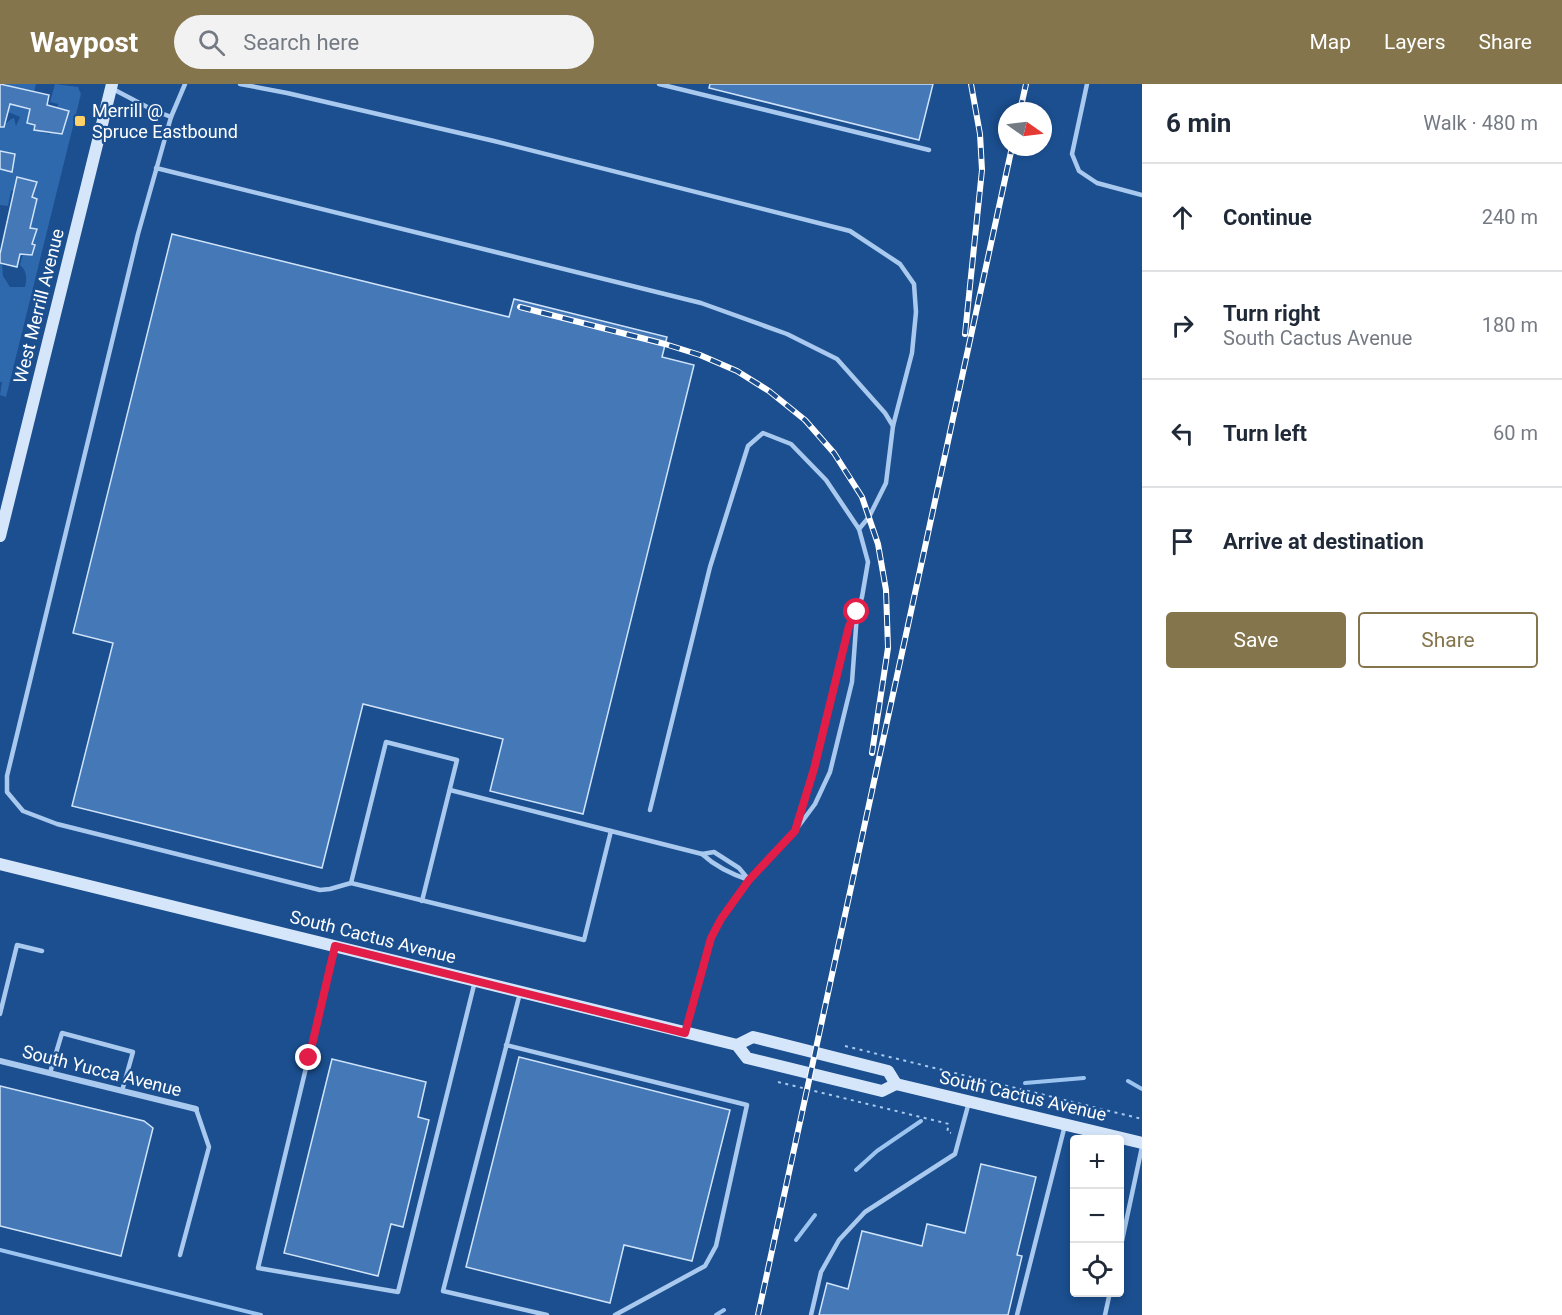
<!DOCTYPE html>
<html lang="en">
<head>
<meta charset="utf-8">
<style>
  body { margin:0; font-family:Roboto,sans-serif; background:#f2f2f3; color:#1f2937 }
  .controls { position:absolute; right:18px; bottom:18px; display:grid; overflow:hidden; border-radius:6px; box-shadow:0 3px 9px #0003 }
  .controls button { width:54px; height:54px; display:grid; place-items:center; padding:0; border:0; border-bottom:2px solid #e0e1e3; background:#fff; color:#1f2937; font:30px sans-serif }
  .compass { position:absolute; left:998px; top:18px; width:54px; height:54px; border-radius:50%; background:#fff; box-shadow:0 3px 9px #0003; rotate:104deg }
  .stop { position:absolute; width:18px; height:18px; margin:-14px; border:4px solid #e11d48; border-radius:50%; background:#fff }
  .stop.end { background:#e11d48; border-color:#fff; box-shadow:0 2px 6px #0008 }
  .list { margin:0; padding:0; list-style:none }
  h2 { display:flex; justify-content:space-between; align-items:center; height:78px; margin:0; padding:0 24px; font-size:26px }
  h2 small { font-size:20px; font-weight:400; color:#747a83 }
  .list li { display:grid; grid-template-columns:39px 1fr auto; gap:18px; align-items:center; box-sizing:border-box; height:108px; padding:0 24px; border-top:2px solid #e0e1e3 }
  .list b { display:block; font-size:22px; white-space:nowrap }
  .list p { margin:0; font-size:20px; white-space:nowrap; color:#747a83 }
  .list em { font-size:20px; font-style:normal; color:#747a83 }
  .actions { display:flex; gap:12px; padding:18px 24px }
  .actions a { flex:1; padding:14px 0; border:2px solid #84754c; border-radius:6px; text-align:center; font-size:21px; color:#84754c }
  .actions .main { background:#84754c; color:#fff }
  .icon { flex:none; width:33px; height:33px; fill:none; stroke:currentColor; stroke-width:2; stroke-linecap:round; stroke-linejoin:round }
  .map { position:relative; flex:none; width:1142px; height:1231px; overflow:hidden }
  header { display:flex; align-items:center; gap:36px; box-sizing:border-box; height:84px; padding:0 30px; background:#84754c; color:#fff }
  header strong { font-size:28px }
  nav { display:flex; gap:33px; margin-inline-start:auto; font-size:21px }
  .search { width:420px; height:54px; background:#f2f2f3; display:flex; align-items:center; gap:15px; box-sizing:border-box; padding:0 21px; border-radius:33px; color:#747a83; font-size:22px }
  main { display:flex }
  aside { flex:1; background:#fff }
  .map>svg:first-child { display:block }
  .green { fill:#2e69ad }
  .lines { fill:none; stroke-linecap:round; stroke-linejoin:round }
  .stream { stroke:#9cc4f0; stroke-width:4 }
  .building { fill:#4478b7; stroke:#cfe3fa; stroke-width:1.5 }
  .path { stroke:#a9c9ee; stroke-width:2; stroke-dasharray:3 4.5; stroke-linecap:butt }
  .lane { stroke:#a9c9ee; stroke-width:4.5 }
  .street { stroke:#a9c9ee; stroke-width:6 }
  .secondary { stroke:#d6e6fa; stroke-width:12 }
  .rail-casing { stroke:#fff; stroke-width:6 }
  .rail { stroke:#1b4f8f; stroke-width:4; stroke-dasharray:11; stroke-linecap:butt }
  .route { stroke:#e11d48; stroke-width:8 }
  .poi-dot { fill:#ffd166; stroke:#1b4f8f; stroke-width:2 }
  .labels { text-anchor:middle; stroke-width:4.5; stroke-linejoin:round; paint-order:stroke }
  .poi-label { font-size:18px; fill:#fff; stroke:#1b4f8f; text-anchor:start }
  .street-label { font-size:18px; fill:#fff; stroke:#1b4f8f }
</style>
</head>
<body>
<header>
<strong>Waypost</strong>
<div class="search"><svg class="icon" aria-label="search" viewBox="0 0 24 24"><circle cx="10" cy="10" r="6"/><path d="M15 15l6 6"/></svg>Search here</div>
<nav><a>Map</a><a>Layers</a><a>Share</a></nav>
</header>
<main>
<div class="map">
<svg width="1142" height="1231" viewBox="0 0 1142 1231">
  <rect width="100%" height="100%" fill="#1b4f8f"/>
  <path class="green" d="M5,0H36L27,39L35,41L34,46L49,50L50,48L62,50L69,27L57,24L58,20L50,18L55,0L78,3L81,10L6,313L0,311L2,298H0V179L2,180L3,192L10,203H25C27,194 27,187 20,181L23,170L32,171L35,161L32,160L36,146L20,141L30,126H35L37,115L32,113L36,98L11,107L8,122L0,121V85L12,88L15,71L0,67V41C7,42 8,35 14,34L16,42L20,33L8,28L10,20L25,24L8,1Z"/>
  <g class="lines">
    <g class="stream">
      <polyline points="1128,997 1142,1005"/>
      <polyline points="1025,999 1084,994"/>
      <polyline points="856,1086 877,1067 921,1037"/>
      <polyline points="796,1156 815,1131"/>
      <polyline points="0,1166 261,1231"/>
      <polyline points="716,1231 724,1226"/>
    </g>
  </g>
  <g class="building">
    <polygon points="0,0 49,11 47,21 69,27 62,50 34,46 35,41 27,39 30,25 10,20 4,43 0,43"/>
    <polygon points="710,0 933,0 919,56 709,4"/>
    <polygon points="0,67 15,70 12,88 0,85"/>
    <polygon points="17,93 37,98 32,113 37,115 30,144 37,145 32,160 35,161 32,171 20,170 17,183 0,179 0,170"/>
    <polygon points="172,150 509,233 514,215 667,253 662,273 694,281 583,730 490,707 503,655 363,620 322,784 72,722 113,559 73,549"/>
    <polygon points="519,973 730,1026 692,1177 624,1161 610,1219 466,1183"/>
    <polygon points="332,975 426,998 418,1033 429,1036 403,1143 391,1140 378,1192 284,1169"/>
    <polygon points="0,1002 144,1037 153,1044 121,1172 0,1142"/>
    <polygon points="981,1080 1036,1093 1017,1171 1022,1172 1008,1231 819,1231 827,1199 848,1205 862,1147 922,1162 927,1140 965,1149"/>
  </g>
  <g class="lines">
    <g class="path">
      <polyline points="845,962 1142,1035"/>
      <polyline points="778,998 949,1040 947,1048 951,1049"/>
    </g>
    <g class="lane">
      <polyline points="240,0 287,9 494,57 850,147 900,180 914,200 916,228 912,269 893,342"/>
      <polyline points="659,0 929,66"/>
      <polyline points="1087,0 1072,70 1079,87 1097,99 1142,111"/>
      <polyline points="111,4 151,25 171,33 138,150 7,692 7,708 23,727 57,740 320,806 330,805 351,799 386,658 457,676 422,817"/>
      <polyline points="171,33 185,0"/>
      <polyline points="156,84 701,219 787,250 837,275 885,329 893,342 886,399 869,433 859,445"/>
      <polyline points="450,706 611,747"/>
      <polyline points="650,726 710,483 748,362 763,349 791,360 826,396 859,445 868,478 862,513 857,528 849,542 814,685 795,747"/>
      <path d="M702,770C716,783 731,790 749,796"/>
      <polyline points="351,799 584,856 611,747 702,770 714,768 739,784 749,796"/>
      <polyline points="335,863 258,1184 398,1208 475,897"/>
      <polyline points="520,909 443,1207 547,1231"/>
      <polyline points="0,930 17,861 42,867"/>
      <polyline points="686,947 711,854 721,835 749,796 795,747 815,720 830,688 852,598 857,530"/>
      <polyline points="506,961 747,1021 716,1162 705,1182 615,1231"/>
      <polyline points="50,989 62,949 133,968 122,1007"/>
      <polyline points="1120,1166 1142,1063"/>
      <polyline points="180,1171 209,1063 196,1025"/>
      <polyline points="811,1231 821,1188 839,1156 865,1128 955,1070 969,1018"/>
      <polyline points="1017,1231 1065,1041"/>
      <polyline points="1105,1231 1110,1208"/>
    </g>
    <polyline class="street" points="0,977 196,1025"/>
    <g class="secondary">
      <polyline points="0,452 112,0"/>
      <polyline points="0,780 737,961 747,974 882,1007 896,1000 1142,1059"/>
      <polyline points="737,961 753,953 888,987 896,1000"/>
    </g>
    <g class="rail-casing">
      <g id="rail">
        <polyline points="1020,27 1026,0"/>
        <polyline points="520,223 665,260 700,271 737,287 769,307 805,336 834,369 862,413 878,460 886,506 888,564 872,669"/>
        <polyline points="965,250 982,86 980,50 971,0"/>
        <polyline points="758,1231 1012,63"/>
      </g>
    </g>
    <use href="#rail" class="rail"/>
  </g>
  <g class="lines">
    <polyline class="route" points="309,974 335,862 685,949 711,854 721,835 749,796 795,747 814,685 849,542 857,528"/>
  </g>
  <rect class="poi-dot" x="74" y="31" width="12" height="12" rx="3"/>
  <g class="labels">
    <g class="poi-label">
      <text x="92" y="33">Merrill @<tspan x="92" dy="21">Spruce Eastbound</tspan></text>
    </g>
    <g class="street-label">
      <text transform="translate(39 222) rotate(-76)" y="6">West Merrill Avenue</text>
      <text transform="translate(373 853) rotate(14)" y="6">South Cactus Avenue</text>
      <text transform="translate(102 987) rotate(14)" y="6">South Yucca Avenue</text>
      <text transform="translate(1023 1012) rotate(13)" y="6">South Cactus Avenue</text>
    </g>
  </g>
</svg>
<div class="controls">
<button>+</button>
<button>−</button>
<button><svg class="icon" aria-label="locate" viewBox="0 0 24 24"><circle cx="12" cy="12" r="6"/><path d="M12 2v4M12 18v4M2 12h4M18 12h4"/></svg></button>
</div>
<svg class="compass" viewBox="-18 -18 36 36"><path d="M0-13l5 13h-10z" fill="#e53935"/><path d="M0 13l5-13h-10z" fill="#747a83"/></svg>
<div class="stop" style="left:857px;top:528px"></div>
<div class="stop end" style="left:309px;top:974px"></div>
</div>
<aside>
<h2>6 min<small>Walk · 480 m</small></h2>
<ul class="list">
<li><svg class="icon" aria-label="ahead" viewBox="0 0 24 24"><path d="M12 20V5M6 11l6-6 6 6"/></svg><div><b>Continue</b></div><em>240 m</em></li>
<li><svg class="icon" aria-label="right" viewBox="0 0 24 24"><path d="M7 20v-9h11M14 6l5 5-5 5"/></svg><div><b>Turn right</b><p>South Cactus Avenue</p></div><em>180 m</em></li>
<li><svg class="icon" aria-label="left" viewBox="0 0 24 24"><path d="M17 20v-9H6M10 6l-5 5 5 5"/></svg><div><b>Turn left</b></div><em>60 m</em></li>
<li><svg class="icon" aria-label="arrive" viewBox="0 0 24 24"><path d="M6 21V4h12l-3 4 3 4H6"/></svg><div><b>Arrive at destination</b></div></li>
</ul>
<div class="actions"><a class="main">Save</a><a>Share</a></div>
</aside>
</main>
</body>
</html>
